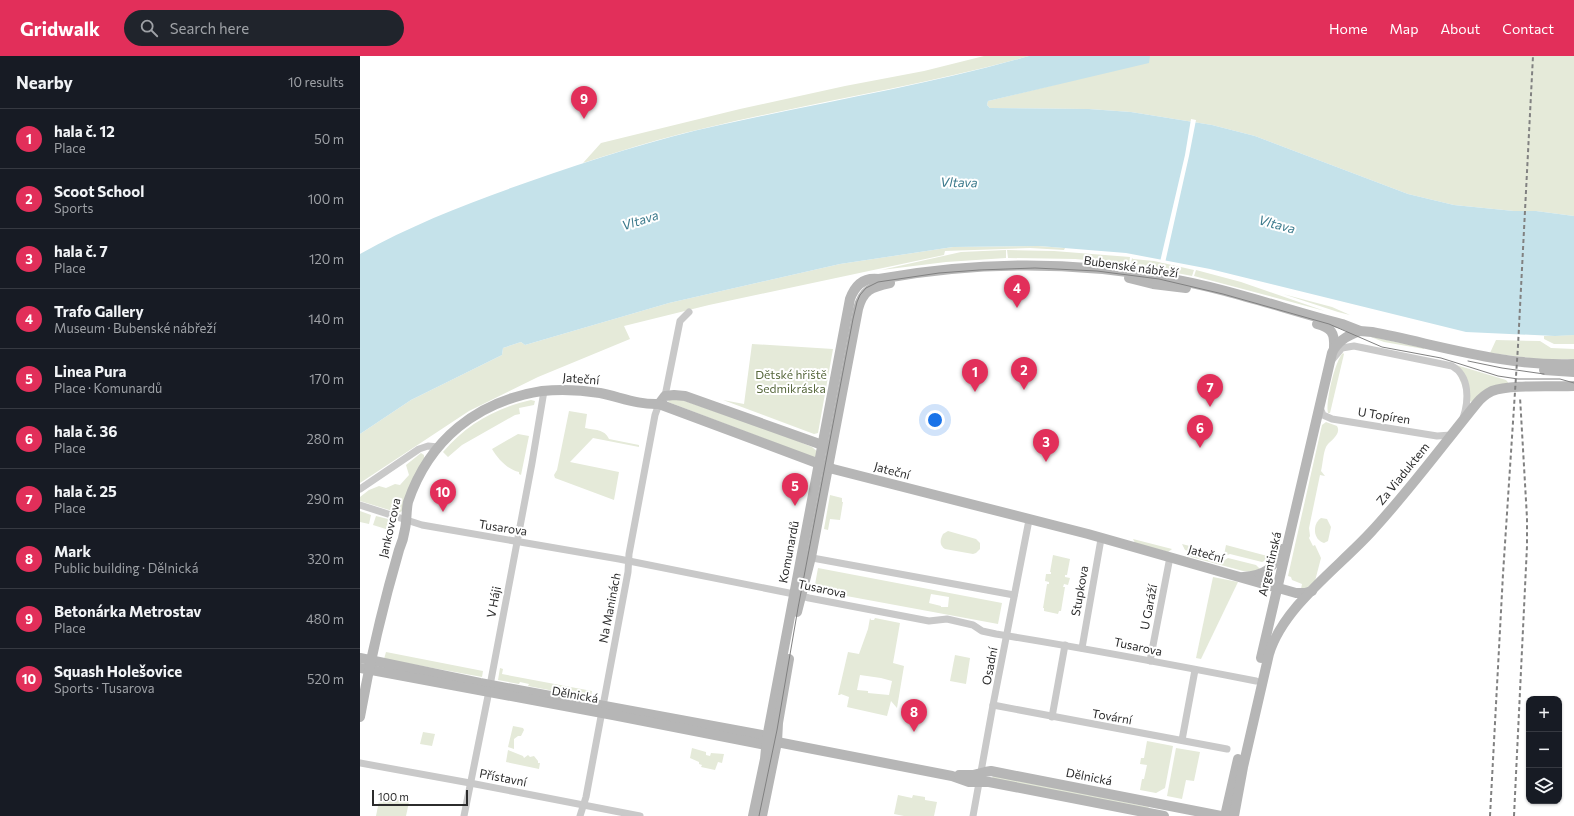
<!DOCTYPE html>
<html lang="en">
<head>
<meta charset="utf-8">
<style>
  body { margin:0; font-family:Commissioner,sans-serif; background:#20242c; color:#f1f3f6 }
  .controls { position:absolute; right:12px; bottom:12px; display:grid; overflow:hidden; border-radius:8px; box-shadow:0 1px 3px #0004 }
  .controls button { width:36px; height:36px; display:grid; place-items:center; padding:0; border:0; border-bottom:1px solid #363941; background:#171b24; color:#f1f3f6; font:20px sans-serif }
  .scale { position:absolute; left:12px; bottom:10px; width:96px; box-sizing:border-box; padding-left:4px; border:2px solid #2c2c2c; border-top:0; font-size:11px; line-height:14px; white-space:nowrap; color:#2c2c2c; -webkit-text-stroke:3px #fff; paint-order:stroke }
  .you { position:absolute; left:575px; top:364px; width:14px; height:14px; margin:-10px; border:3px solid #fff; border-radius:50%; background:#1a73e8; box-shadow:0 0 0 6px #1a73e833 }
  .badge { display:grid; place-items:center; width:26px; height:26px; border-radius:50%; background:#e22f5a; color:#fff; font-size:13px; font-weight:700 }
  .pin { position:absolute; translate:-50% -33px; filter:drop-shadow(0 1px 2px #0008) }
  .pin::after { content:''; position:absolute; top:21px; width:14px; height:12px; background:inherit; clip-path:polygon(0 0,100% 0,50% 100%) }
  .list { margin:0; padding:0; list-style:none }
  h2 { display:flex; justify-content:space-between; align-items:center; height:52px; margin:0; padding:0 16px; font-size:17px }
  h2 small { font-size:13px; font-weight:400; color:#9ea1a6 }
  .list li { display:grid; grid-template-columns:26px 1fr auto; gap:12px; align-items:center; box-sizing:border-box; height:60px; padding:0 16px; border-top:1px solid #363941 }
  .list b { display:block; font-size:15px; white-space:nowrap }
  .list p { margin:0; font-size:13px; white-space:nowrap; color:#9ea1a6 }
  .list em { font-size:13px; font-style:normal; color:#9ea1a6 }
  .icon { flex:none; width:22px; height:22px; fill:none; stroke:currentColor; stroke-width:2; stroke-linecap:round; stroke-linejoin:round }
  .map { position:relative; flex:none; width:1214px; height:760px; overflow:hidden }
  header { display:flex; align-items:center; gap:24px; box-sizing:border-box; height:56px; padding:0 20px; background:#e22f5a; color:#fff }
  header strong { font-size:19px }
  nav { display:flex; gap:22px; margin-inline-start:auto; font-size:14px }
  .search { width:280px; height:36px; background:#20242c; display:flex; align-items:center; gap:10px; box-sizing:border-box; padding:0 14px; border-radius:22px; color:#9ea1a6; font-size:15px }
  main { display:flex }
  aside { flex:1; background:#171b24 }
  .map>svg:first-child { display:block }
  .green { fill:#e5ead9; fill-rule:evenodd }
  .water { fill:#c5e2ea }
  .pier { fill:#fff }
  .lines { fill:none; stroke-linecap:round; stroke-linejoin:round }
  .street { stroke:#c9c9c9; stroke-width:7 }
  .secondary { stroke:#b6b6b6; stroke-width:10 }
  .tram { stroke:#818181; stroke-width:1 }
  .rail { stroke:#818181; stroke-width:2; stroke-dasharray:4 3; stroke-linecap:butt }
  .labels { text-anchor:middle; stroke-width:4; stroke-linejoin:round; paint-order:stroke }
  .street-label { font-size:12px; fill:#2c2c2c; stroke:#fff }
  .park-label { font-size:12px; fill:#56673b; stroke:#fff }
  .water-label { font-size:13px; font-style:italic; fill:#3c7a8c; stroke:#fff }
</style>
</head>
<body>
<header>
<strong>Gridwalk</strong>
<div class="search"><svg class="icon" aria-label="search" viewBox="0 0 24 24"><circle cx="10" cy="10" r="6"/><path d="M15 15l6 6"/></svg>Search here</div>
<nav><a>Home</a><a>Map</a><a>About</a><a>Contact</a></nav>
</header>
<main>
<aside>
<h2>Nearby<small>10 results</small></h2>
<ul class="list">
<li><span class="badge">1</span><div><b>hala č. 12</b><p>Place</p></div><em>50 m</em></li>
<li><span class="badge">2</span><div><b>Scoot School</b><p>Sports</p></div><em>100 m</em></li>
<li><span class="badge">3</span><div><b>hala č. 7</b><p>Place</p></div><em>120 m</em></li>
<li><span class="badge">4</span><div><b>Trafo Gallery</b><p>Museum · Bubenské nábřeží</p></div><em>140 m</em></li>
<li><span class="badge">5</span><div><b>Linea Pura</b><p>Place · Komunardů</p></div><em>170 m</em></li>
<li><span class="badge">6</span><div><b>hala č. 36</b><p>Place</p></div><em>280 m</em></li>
<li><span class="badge">7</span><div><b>hala č. 25</b><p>Place</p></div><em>290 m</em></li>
<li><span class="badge">8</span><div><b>Mark</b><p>Public building · Dělnická</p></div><em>320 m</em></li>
<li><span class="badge">9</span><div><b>Betonárka Metrostav</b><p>Place</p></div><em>480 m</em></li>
<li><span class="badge">10</span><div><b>Squash Holešovice</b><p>Sports · Tusarova</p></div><em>520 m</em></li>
</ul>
</aside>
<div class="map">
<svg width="1214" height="760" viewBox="0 0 1214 760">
  <rect width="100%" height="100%" fill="#fff"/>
  <g class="green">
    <path d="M624,0H669C547,34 420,51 298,84C272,91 248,99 223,107L241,87L380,53L485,30L564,15Z"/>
    <polygon points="790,0 1214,0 1214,160 1176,155 1154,155 1094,149 1048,138 895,80 852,69 771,56 729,53 630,52 627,49 628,45 694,29"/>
    <polygon points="678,190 705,192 704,194 670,192 585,195 584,199 349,249 264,270 270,283 178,321 109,355 0,427 0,378 51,344 142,299 143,292 161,286 165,289 309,247 480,208 593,191"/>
    <polygon points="646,194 646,202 586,206 521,214 601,196"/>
    <polygon points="647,194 694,195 770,201 769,208 715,203 648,202"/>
    <polygon points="772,202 773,203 794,205 834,214 832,220 771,208"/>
    <polygon points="836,214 881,226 965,255 834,220"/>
    <polygon points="923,238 972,251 990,259 978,256"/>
    <polygon points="1214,279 1214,288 1194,288 1184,283 1184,280"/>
    <polygon points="1008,280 1064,292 1064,293 1024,286"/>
    <polygon points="1136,284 1180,285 1191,292 1214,293 1214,303 1185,304 1130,297"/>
    <polygon points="392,288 473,293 458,377 454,378 363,344 384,348"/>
    <path d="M983,297L984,298L970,357H968C965,347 975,304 983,297Z"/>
    <polygon points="1093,308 1146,324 1150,329 1112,346 1109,345"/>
    <path d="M171,344L175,345L174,349L159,352L160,358L155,359L102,389L88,401L83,396C107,368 136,352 171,344Z"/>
    <polygon points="309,344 322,344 428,381 452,391 459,397 455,402 308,346"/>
    <path d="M209,355L227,358L225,372C234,374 245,373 249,383L279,389V391L233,382L210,406L259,416L254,444L195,422L194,419L197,414Z"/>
    <path d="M966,366L977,370C982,379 969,385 966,391C963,398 963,407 961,415L965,420L960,419L949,472L950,480L949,482L953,490L955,489L961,502L955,525L947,532L941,533L942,528L932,524L931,521L928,520L962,369Z"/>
    <path d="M158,378L169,380L161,419L159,418V416C147,413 138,403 132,393Z"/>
    <polygon points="61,397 64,399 64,403 42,455 39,457 0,445 0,441 9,434 19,430 26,432 35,428 40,429 49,419 46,409"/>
    <polygon points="470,439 482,442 482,446 483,446 480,464 470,463 468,474 464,473"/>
    <polygon points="0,455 11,459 9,468 0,466"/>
    <polygon points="16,460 32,464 29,474 13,469"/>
    <path d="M961,462L967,463L971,471L968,485L964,487C953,484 952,468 961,462Z"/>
    <path d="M588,475L616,483L620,487V493L616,497L613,498L585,493C579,489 580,484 583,478Z"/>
    <polygon points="773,483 812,493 808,496 775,487"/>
    <polygon points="822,488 864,499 866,489 911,501 907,504 902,506 870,498 856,503 825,494"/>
    <polygon points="693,499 710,503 707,519 705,519 705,521 710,522 708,529 704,528 703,531 705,531 701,555 699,555 698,558 684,555 684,552 683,552 687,528 689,528 689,526 685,525 686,518 691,518 691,516 690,516"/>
    <polygon points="829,499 860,507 868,502 896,509 900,513 892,516 883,515 831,501"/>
    <path d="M458,512L642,547L638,568L454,534ZM571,538L589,541L588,551H581V550L569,547Z"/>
    <polygon points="853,521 878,526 841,603 836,602"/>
    <path d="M510,562L511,564H514L515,562L540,567L533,607L544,610L537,652L531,645L527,660L487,651L489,641L481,638L480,639H478L488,596L499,598L508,573ZM500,619L521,622L532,625L529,639L508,637V635L497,634Z"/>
    <polygon points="26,596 123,615 122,621 24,603"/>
    <polygon points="595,599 610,602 606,628 590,625"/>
    <polygon points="140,612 143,613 142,618 232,635 231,642 168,630 169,628 160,626 159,628 138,624"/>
    <polygon points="153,670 163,672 164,674 161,680 158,680 154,683 154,693 148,691"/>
    <polygon points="63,676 75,678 72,690 60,688"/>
    <polygon points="787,685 813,690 805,732 796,737 780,734 782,723 784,723 787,709 780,708 781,702 784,702"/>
    <polygon points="332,692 346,696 346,699 350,700 351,697 364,698 362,707 358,706 355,714 341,711 342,709 339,708 339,706 330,702"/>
    <polygon points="816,692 840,696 834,725 826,724 822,743 807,740"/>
    <polygon points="148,694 163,700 164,702 168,699 170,701 174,700 178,705 178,707 180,707 179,713 146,706"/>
    <polygon points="633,719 789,751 787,754 632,723"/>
    <polygon points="538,739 552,742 553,739 565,741 565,744 577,746 574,760 544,760 534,758"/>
    <polygon points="20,740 49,746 46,760 16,760"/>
  </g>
  <path class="water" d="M669,0H790L789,7L628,45L627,49L630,52L729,53L771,56L852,69L895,80L1048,138L1094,149L1154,155H1176L1214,160V279L1195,280L1106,276L850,213L766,197L679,190L593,191L480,208L309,247L165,289L161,286L143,292L142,299L51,344L0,378V198C53,168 111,146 168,126C231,104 295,83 360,69C463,46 568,29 669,0Z"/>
  <polygon class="pier" points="831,63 836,64 829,100 805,207 800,206 825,99"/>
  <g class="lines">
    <g class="street">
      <path d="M972,304L982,292L994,290L1092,310C1110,320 1109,345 1103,362"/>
      <polyline points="305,340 320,265 329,256"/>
      <polyline points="960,352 963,359 972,363 1077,380 1091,379"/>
      <polyline points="0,433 59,393 68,390 78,391"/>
      <path d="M0,449L62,469L259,503L434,538L449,542L569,565L587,563L613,569L622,575L636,578C723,592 809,608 896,625"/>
      <polyline points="447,501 654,539"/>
      <polyline points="722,592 741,483"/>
      <polyline points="790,605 810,501"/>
      <polyline points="633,649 867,693"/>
      <polyline points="692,661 705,589"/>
      <polyline points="822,684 835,614"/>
      <polyline points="0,707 110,727 280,760"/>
      <polyline points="104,760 128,640 172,407 184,335"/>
      <polyline points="220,760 226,741 268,516 269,498 295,359 299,348"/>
      <polyline points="613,760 633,649 669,464"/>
    </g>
    <g class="secondary">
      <polyline points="769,222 793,228 826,232"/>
      <path d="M957,268C971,272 975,276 974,292"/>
      <polyline points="1184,314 1214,316"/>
      <polyline points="299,348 305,340 314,339 325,340 468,391"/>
      <path d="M883,521C905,520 913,513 922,493"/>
      <path d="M437,556L451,501L498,253C503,234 511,231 530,227"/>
      <polyline points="0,602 120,627 407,680 417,686 592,720 609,726 629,726 804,760"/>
      <path d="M901,602L972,297C977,285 988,279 1000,275"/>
      <polyline points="0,612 253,659 406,689 412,689"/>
      <path d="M0,661C10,604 23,549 39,494C42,487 44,480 45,473C47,464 46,455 48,446C69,384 117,345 182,335C201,333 221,334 240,337C260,341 278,349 299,348L473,413L728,478L936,537H945L952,535"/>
      <polyline points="599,719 613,719 625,716 631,715 861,760"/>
      <path d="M393,760L405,703L407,682L490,243C495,229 504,221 519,223C613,206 712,205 806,222C866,232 924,253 982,268L1000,275L1012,276C1079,289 1146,311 1214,308"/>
      <polyline points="402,760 417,686 418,667 429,603"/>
      <polyline points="865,760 878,703"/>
      <path d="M874,760L883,711L909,598C923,551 978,512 1011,476C1049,435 1082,390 1117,347C1121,342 1126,338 1132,335C1150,328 1193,331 1214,330"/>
    </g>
    <g class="tram">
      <polyline points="1108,305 1142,312 1184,318"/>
      <polyline points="399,760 417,674 438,552 493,263 497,246 500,239 506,232 518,226 579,217 619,214 675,212 737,215 799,223 863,238 969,268 1022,291 1081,302 1138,320 1158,323 1200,323 1214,327"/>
    </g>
    <g class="rail">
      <polyline points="1130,760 1143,518 1158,290 1173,0"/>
      <polyline points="1154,760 1167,490 1167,462 1160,341"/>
    </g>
  </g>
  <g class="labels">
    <g class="street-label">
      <text transform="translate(771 211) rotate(8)" y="4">Bubenské nábřeží</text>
      <text transform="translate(221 323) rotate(5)" y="4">Jateční</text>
      <text transform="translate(1024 360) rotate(9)" y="4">U Topíren</text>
      <text transform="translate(532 415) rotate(15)" y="4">Jateční</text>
      <text transform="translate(1043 418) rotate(-51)" y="4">Za Viaduktem</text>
      <text transform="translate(30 472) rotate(-77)" y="4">Jankovcova</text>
      <text transform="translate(143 472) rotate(9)" y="4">Tusarova</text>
      <text transform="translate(429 496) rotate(-79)" y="4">Komunardů</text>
      <text transform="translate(846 498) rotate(16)" y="4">Jateční</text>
      <text transform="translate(910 508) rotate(-77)" y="4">Argentinská</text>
      <text transform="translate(462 533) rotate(12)" y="4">Tusarova</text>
      <text transform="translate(720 535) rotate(-80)" y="4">Stupkova</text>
      <text transform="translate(134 546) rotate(-79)" y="4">V Háji</text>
      <text transform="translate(789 551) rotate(-79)" y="4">U Garáží</text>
      <text transform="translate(250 552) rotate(-79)" y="4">Na Maninách</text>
      <text transform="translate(778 591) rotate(12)" y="4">Tusarova</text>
      <text transform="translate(630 610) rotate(-79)" y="4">Osadní</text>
      <text transform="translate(215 639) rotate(10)" y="4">Dělnická</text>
      <text transform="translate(752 661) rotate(10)" y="4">Tovární</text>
      <text transform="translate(729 721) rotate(11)" y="4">Dělnická</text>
      <text transform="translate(143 722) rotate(11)" y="4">Přístavní</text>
    </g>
    <g class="park-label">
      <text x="431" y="323">Dětské hřiště<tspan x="431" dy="14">Sedmikráska</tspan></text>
    </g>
    <g class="water-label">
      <text transform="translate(599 126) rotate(1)" y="5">Vltava</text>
      <text transform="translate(280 164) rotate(-18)" y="5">Vltava</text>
      <text transform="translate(917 168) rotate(15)" y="5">Vltava</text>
    </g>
  </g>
</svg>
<div class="controls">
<button>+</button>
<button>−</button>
<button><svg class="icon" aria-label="layers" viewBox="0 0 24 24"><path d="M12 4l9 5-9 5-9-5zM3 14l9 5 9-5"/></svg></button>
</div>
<div class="scale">100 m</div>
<div class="you"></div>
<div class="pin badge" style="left:615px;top:336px">1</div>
<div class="pin badge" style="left:664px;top:334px">2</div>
<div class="pin badge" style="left:686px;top:406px">3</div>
<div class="pin badge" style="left:657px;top:252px">4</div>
<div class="pin badge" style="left:435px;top:450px">5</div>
<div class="pin badge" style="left:840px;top:392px">6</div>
<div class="pin badge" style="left:850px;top:351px">7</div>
<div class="pin badge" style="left:554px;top:676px">8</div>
<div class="pin badge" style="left:224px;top:63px">9</div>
<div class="pin badge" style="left:83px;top:456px">10</div>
</div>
</main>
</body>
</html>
